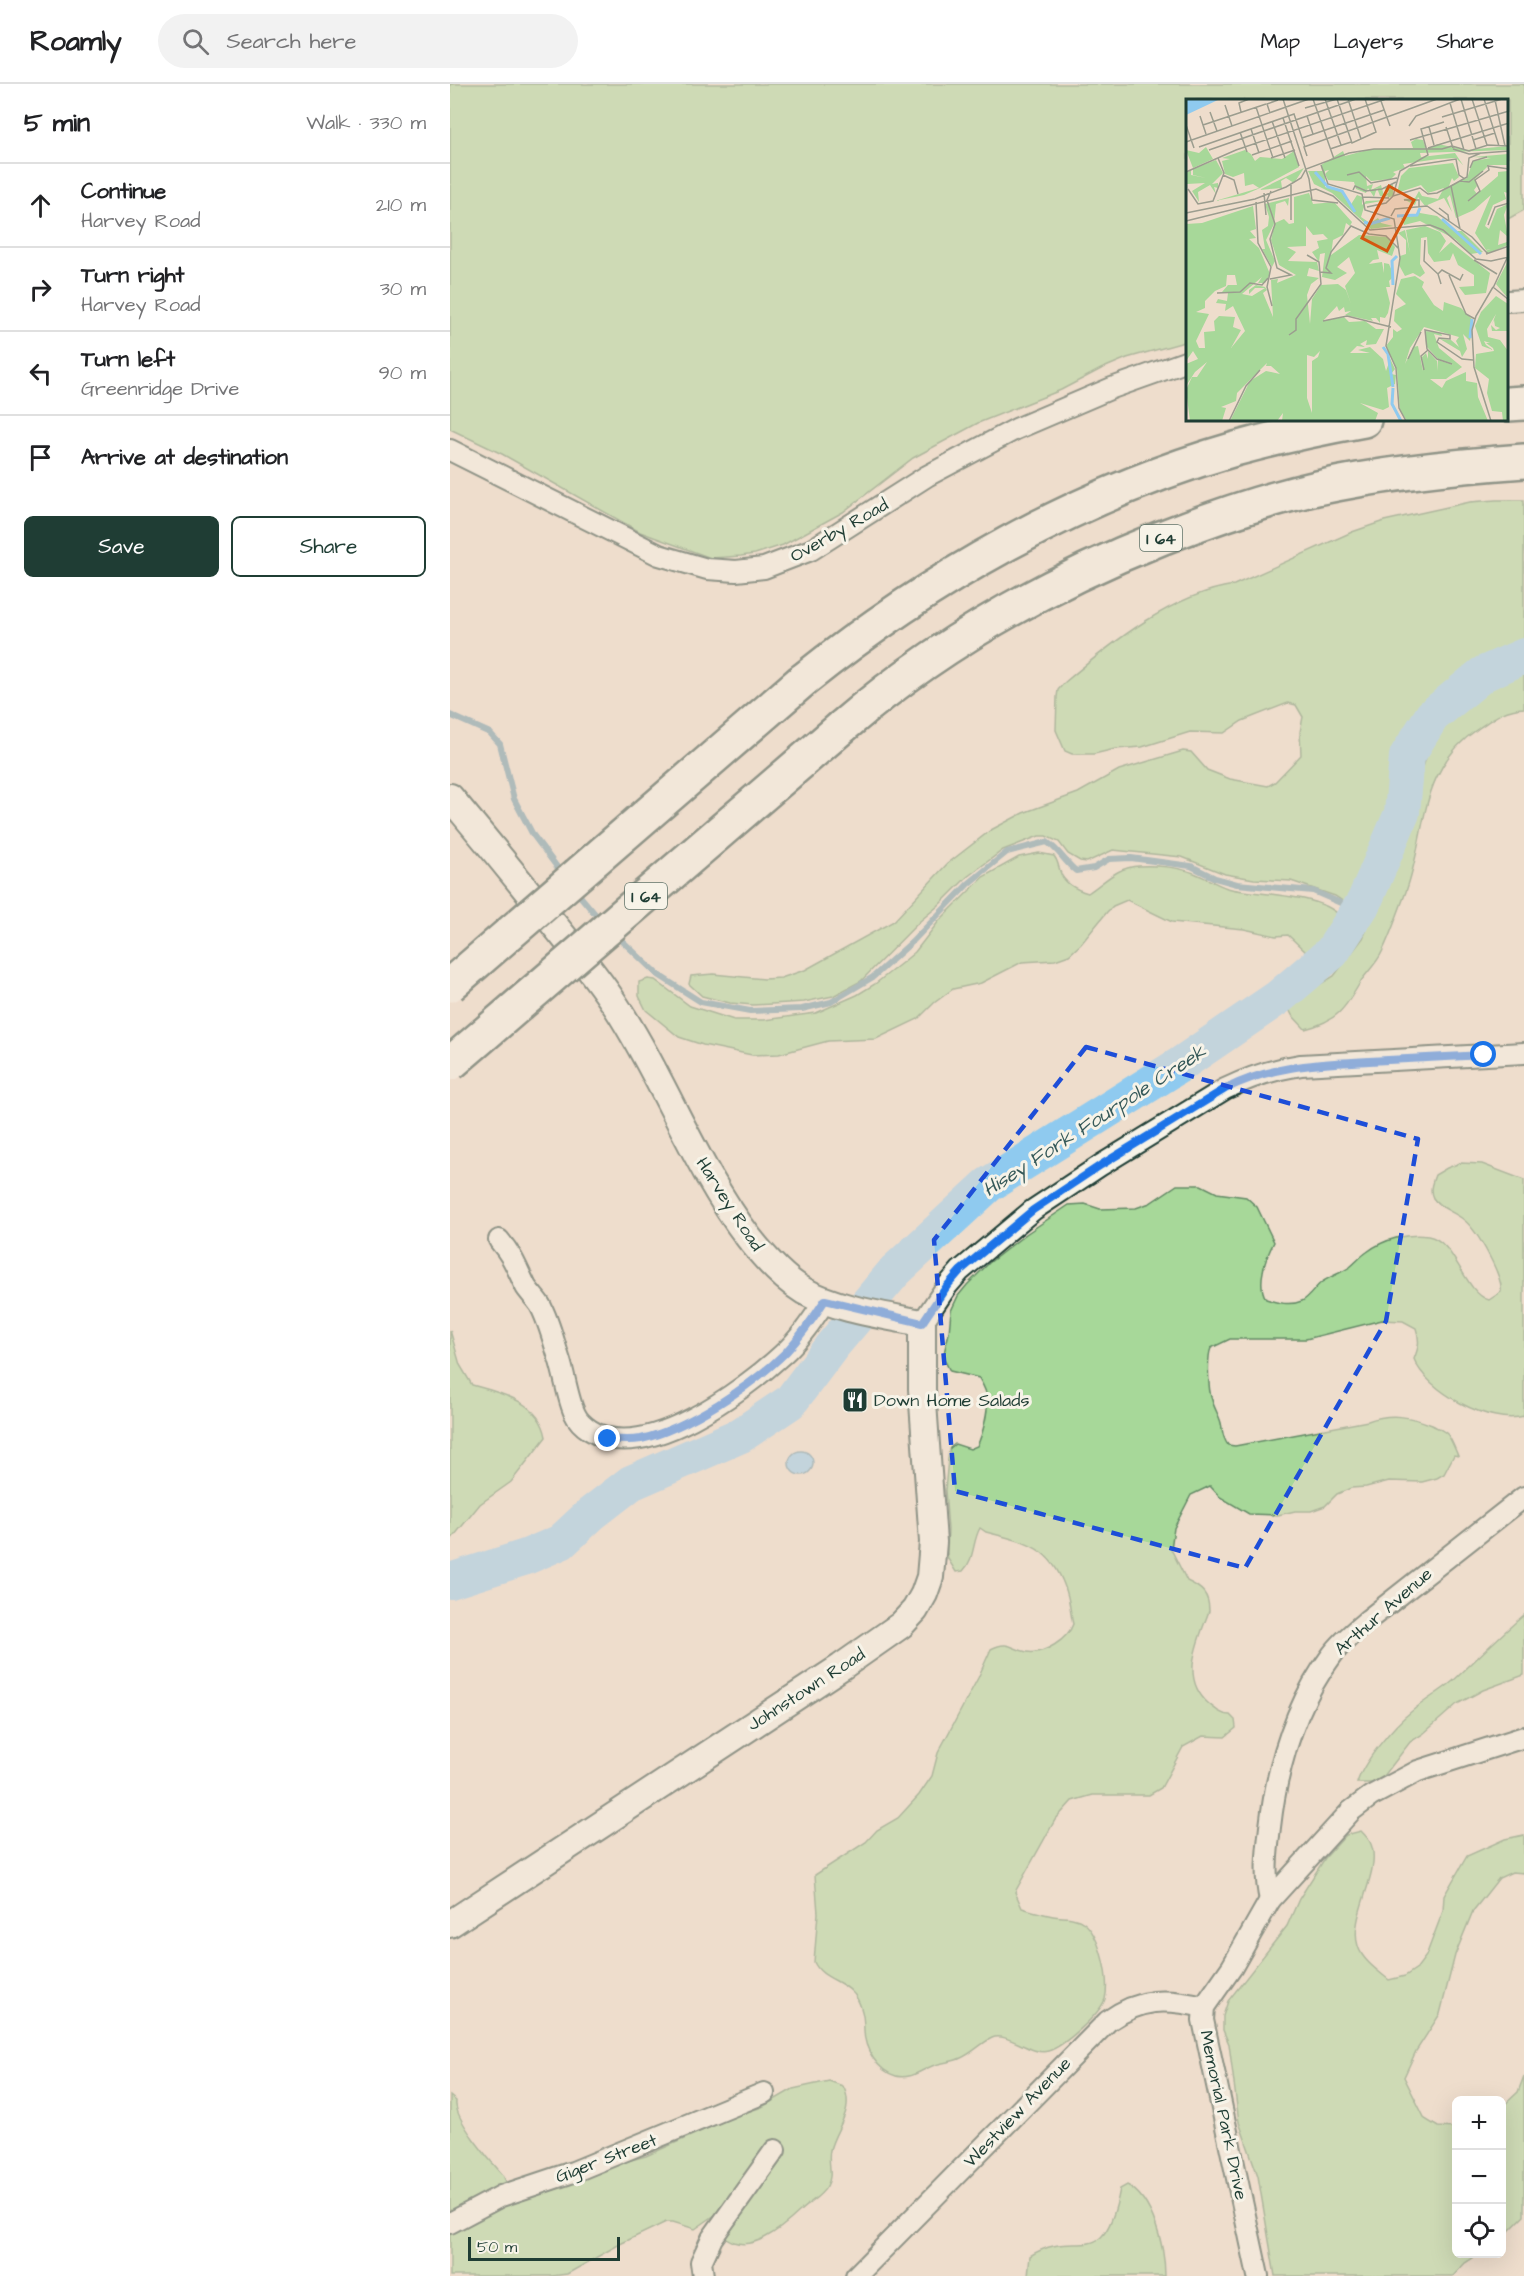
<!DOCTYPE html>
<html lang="en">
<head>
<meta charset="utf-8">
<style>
  body { margin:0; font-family:"Architects Daughter",sans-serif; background:#f2f2f2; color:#202124 }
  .controls { position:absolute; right:18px; bottom:18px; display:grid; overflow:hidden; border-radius:9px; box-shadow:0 6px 24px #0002 }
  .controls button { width:54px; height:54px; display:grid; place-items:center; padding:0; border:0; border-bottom:2px solid #e0e0e0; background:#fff; color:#202124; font:30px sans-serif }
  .scale { position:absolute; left:18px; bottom:15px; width:152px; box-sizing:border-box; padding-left:6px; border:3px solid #1f3d34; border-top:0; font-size:16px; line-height:21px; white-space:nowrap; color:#1f3d34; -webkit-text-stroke:4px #f7f3e8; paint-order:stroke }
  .stop { position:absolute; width:18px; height:18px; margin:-14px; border:4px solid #1a73e8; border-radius:50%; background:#fff }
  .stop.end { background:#1a73e8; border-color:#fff; box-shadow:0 2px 6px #0008 }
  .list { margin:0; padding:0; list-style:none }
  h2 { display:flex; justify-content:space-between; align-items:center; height:78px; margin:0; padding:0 24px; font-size:26px }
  h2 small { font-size:20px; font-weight:400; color:#757577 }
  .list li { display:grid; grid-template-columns:39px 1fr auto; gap:18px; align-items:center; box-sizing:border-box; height:84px; padding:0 24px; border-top:2px solid #e0e0e0 }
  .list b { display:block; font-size:22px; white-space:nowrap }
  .list p { margin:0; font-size:20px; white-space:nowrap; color:#757577 }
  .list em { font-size:20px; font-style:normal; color:#757577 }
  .actions { display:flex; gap:12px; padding:18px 24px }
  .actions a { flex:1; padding:14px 0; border:2px solid #1f3d34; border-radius:9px; text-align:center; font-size:21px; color:#1f3d34 }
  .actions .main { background:#1f3d34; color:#fff }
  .icon { flex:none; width:33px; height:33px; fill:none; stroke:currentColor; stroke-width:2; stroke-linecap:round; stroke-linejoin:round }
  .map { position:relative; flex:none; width:1074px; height:2192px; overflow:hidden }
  header { display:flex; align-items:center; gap:36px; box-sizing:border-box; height:84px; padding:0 30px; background:#fff; border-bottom:2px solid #e0e0e0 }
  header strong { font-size:28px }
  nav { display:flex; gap:33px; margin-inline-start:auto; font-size:21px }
  .search { width:420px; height:54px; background:#f2f2f2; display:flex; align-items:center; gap:15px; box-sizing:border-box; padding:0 21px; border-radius:33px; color:#757577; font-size:22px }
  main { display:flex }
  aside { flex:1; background:#fff }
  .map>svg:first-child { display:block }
  .green { fill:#a7d899; stroke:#638a66; stroke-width:1.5 }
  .water { fill:#8fcaef; stroke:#6292a4; stroke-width:1.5 }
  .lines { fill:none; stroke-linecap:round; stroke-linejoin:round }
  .stream { stroke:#6292a4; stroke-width:6 }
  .river { stroke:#8fcaef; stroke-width:36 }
  .minor-casing { stroke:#1f3d34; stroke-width:24 }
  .tertiary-casing { stroke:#1f3d34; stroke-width:30 }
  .motorway-casing { stroke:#1f3d34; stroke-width:38 }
  .minor { stroke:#f7f3e8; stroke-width:20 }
  .tertiary { stroke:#f7f3e8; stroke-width:26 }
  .motorway { stroke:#f7f3e8; stroke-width:33 }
  .motorway-bridge-casing { stroke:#1f3d34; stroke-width:38; stroke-linecap:butt }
  .motorway-bridge { stroke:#f7f3e8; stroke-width:33 }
  .route { stroke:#1a73e8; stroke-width:8 }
  .marked { fill:none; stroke:#1d4ed8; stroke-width:4.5; stroke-dasharray:12 8; stroke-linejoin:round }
  .labels { text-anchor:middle; stroke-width:6; stroke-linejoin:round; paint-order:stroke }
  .shield { fill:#f7f3e8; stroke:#60746a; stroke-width:1.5 }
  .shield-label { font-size:16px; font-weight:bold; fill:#1f3d34 }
  .street-label { font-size:18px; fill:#1f3d34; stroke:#f7f3e8 }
  .poi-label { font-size:18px; fill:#1f3d34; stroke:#f7f3e8; text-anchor:start }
  .water-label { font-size:20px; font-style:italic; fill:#355959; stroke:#f7f3e8 }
  .inset-river { fill:none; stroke:#8fcaef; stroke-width:3 }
  .inset-road { fill:none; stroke:#9b9d8f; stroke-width:1.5 }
  .view { fill:#d45610; fill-opacity:0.15; stroke:#d45610; stroke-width:3 }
  .inset-edge { fill:none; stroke:#1f3d34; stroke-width:3 }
</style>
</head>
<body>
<header>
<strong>Roamly</strong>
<div class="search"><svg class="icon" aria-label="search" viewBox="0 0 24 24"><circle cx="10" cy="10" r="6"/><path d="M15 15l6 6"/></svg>Search here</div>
<nav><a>Map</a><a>Layers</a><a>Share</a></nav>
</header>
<main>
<aside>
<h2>5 min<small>Walk · 330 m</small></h2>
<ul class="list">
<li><svg class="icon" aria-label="ahead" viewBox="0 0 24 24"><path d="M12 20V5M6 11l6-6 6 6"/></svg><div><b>Continue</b><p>Harvey Road</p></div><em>210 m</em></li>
<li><svg class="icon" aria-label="right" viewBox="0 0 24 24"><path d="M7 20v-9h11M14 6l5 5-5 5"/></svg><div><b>Turn right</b><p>Harvey Road</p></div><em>30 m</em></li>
<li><svg class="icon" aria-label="left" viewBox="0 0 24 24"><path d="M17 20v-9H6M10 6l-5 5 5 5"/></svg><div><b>Turn left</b><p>Greenridge Drive</p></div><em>90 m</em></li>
<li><svg class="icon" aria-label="arrive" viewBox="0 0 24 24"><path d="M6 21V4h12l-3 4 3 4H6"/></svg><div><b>Arrive at destination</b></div></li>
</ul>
<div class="actions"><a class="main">Save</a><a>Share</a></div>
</aside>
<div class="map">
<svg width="1074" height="2192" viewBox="0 0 1074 2192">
  <rect width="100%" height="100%" fill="#edc"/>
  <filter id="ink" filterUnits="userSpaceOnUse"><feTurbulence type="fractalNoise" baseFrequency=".0167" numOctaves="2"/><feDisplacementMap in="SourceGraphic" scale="12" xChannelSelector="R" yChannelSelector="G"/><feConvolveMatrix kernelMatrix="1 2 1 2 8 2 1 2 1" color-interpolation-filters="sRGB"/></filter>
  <g filter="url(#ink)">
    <g class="green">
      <polygon points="0,0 1074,0 1074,126 1058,135 1058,16 738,16 738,257 677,274 651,285 611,306 528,339 463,374 393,428 333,461 305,470 291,472 261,474 190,448 52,370 0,345"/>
      <path d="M1046,416H1074V567L1047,573L1027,583L1002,608L984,621L967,636L953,662L943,699L941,730L934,755L933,776L912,806L897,820L885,812L841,797L804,795L775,790L732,773L663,766L637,778L630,777L618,770L609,758L596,752H589L553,766L517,793L488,822L470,837L411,897L383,912L354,918L303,921L280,919L252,912L239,900L241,892L263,890L314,895L331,894L355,886L444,837L497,780L541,746L573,729L628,709L669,686L733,667L741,668L757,686L780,695L818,702L825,698L851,671L850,648L853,633L846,621L838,619L792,637L774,649L740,648L692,663L665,665L644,670H622L615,667L606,646L607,613L608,606L614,599C660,560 722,510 784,501L902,448L934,437L1020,418Z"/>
      <path d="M1074,582V624C1055,625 1045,633 1029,644C965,688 979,749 954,813C947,831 941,850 932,868C927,879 918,887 911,897C895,925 887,937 855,945L842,931L839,925L854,910L884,892L913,854L962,742L964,712L980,661L991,641L995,635L1020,620L1048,594Z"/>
      <path d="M589,769L604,772C608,777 608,781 610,787C613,799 627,806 638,809C656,797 667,783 689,782C706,781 728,783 744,789C755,793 765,800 777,804C805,812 876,808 893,836C886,853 876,868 857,869L838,851L826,852L794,845L722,838L677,816L663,822L657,828L631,860L619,871L605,876L572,878L531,899L503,905L484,919L468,935L426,955L378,957L329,970L302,971L253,961L229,953L196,926L189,912V898L198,895L205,896L240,922L284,936H314L366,929L407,911L425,900L453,878L465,868L489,837L533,793L569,773Z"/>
      <path d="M1010,1079L1032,1080L1074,1096V1332C1040,1342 976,1307 964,1275C969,1263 970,1256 966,1244L953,1237L932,1236L856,1255H780L761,1264C757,1273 758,1306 762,1316C764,1324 769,1331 771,1339C773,1348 772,1353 778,1361L785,1362L918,1337C940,1329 960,1332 982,1341C987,1344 994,1346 998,1351C1002,1357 1005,1365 1008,1372L1004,1371L994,1390L987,1394L972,1398L939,1397L916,1403L901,1404L887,1410L875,1422L861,1427H845L828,1431L799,1430L770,1413L760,1402L741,1411L724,1444L721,1465L737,1497C752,1504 759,1510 759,1527C748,1558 729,1594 759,1620C765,1625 772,1631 780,1631L785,1636L786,1644L775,1653L753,1652L733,1663L711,1704L699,1711H643L622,1717L605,1736L565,1808L572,1824C582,1827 593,1830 603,1832C613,1834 625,1832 634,1839C650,1851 660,1896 655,1915C650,1930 613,1963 598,1967C581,1972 557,1947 542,1954C531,1959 523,1969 511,1974C503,1978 493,1978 485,1981C472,1985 461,1996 446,1992C428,1987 414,1965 414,1946C414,1939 414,1932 411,1924C410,1920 406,1911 402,1908C391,1896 371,1894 364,1878L368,1829L365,1791L416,1758L427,1746L448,1734L469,1711L482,1692L488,1669L528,1594L541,1565C559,1556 561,1565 577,1568C594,1571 618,1555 623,1540C620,1528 620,1515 615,1503C600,1462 575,1458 536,1448L530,1444C522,1458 525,1475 513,1487L506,1488L498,1475L497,1468L498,1445L495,1406L499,1365L505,1360L520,1365L527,1362C533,1350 539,1325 537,1313C536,1306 532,1300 529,1294L500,1287L493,1273L499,1249L501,1227L508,1212L517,1201L539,1179L576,1150L619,1121L635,1120L650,1125L686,1124L700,1119L727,1101H751L767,1109L796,1113L807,1123L824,1158C816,1173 806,1199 816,1215C828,1219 840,1222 852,1217C859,1214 865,1203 872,1198C881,1192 891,1189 900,1183C906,1178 911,1172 917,1168C934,1155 957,1149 978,1152C1005,1156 1014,1209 1039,1216L1051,1208C1054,1195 1028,1147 1014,1136C1005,1128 989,1124 983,1114C979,1107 982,1099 985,1091L997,1084Z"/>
      <path d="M0,1246L10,1281L22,1301C52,1309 90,1318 96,1353L61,1398L30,1420L0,1457Z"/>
      <path d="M1074,1531V1591L1033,1606L1007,1620L973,1650L960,1658L934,1692L922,1699H907C913,1678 944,1641 962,1627C975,1616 990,1608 1003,1597C1027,1575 1049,1552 1074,1531Z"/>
      <path d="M911,1747C914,1750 918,1754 920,1758C934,1785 898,1832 908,1862C912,1876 928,1887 939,1896L955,1892L967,1884L976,1872L993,1827L994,1812L1017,1772L1055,1755L1074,1751V1789L1062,1788L1049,1794L1023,1827L1005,1871L990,1930L966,1967L954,1993L975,2035L988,2043L1006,2044V2170H1029L1015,2179L1003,2192H825L808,2092L789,2038L779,1960L773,1946V1932L778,1917L837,1842L849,1815L875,1774L896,1751Z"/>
      <polygon points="1074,1992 1074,2132 1052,2154 1052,2023 1068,2008"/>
      <path d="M379,1997L393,2002C406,2026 385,2044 380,2066C377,2079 384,2090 377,2102C371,2113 359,2118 350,2127C333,2143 299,2173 275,2153L286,2104L265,2131L245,2145L223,2138H216L170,2160L117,2190L102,2192H0V2150L58,2119L73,2115L151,2084L196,2072L285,2032L312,2023L343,2005Z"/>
      <path d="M0,2012L6,2017C3,2034 41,2078 53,2091L56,2098L50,2103L0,2127Z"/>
      <path d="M677,2101C703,2114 715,2164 715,2192H578L580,2172C628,2141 653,2192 670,2105Z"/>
    </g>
    <circle class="water" cx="351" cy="1379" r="12"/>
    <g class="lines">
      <g class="stream">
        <polyline points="0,631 40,649 50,660 64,715 83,751 113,791"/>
        <polyline points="125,806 151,837"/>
        <path d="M165,850L207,890L251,918L300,927L352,925L381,918L423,893L462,858L518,800L557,768L597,758C609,766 614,777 626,787L644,784L659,775L681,774L741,782L765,794L787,800L863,807L909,827"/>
      </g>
      <polyline class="river" points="0,1497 76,1473 111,1458 141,1430 181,1399 291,1351 340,1318 382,1262 445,1187 538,1101 728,982 829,913 882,868 914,818 952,729 957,672 982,632 1033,590 1074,572"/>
      <g class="minor-casing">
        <g id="minor">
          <polyline points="1058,217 1074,216"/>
          <polyline points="0,366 209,471 257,485 286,487 314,484 361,466 477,392 566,345 662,304 738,277"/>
          <path d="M49,1156C64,1174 66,1183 76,1203C80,1209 86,1215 90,1221C99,1237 104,1259 110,1277C115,1293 118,1316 125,1330C128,1337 134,1342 140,1346C193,1382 294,1306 333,1270C350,1255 363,1235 375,1217"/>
          <path d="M472,1239L497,1202L510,1187L583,1126L651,1081L775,1005C800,993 823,985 851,981L1074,969"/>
          <path d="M820,1816C814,1791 817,1768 820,1743C827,1681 845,1621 882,1571C892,1557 906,1546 919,1535L1074,1413"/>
          <polyline points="0,2139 51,2112 123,2088 314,2009"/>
          <polyline points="253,2192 251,2178 262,2154 325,2066"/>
          <path d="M406,2192L658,1937C691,1914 715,1914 754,1923"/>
          <polyline points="808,2192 753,1936 754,1923 782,1883 820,1816 901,1727 921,1712 968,1687 1074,1653"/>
        </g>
      </g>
      <g class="tertiary-casing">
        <path id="tertiary" d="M0,713C36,756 71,799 106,843C127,869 148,894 166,922C215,997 245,1083 299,1154C314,1173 332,1194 354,1207C389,1226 433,1231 472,1239V1305L483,1458L480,1493L474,1510L465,1526L451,1541L391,1583L0,1840"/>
      </g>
      <g class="motorway-casing">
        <g id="motorway">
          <polyline points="1058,320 1074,319"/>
          <path d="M352,597C479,495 628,410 785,365C828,353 870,344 914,336"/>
          <path d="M392,643C487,561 595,500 711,454C762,434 814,416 867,404C935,389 1004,382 1074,377"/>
        </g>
      </g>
      <use href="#minor" class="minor"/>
      <use href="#tertiary" class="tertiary"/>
      <use href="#motorway" class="motorway"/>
      <g class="motorway-bridge-casing">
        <g id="motorway-bridge">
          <polyline points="0,901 352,597"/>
          <polyline points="0,980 392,643"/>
        </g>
      </g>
      <use href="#motorway-bridge" class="motorway-bridge"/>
    </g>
  </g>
  <g class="lines" filter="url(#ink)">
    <path class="route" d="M158,1355C169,1356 180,1357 191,1355C237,1345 303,1301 336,1268C351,1252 363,1235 375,1216L472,1239L497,1202L510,1187L583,1126L651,1081L775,1005C824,981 865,980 919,977C957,975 995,973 1034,971"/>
  </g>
  <path d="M0 0H1074V2192H0ZM636,963L968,1055L936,1237L795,1484L505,1407L484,1156Z" fill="#edc" fill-opacity=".55" fill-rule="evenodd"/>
  <path class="marked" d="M636,963L968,1055L936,1237L795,1484L505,1407L484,1156Z"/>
  <defs>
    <g id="restaurant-square" transform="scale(1.35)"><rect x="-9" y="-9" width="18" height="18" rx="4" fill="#1f3d34" stroke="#f7f3e8"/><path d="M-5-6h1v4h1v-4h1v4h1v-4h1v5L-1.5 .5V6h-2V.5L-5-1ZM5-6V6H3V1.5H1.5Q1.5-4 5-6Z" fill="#fff"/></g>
  </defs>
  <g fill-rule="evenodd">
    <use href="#restaurant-square" x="405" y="1316"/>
  </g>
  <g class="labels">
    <g class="shield">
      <rect x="690" y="441" width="42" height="26" rx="4.5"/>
      <rect x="175" y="799" width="42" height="26" rx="4.5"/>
    </g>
    <g class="shield-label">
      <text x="711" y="460">I 64</text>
      <text x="196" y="818">I 64</text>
    </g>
    <g class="street-label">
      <text transform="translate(389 446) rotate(-30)" y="6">Overby Road</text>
      <text transform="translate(280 1120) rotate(57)" y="6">Harvey Road</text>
      <text transform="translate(933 1527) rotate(-41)" y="6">Arthur Avenue</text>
      <text transform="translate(356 1605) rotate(-33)" y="6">Johnstown Road</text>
      <text transform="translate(567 2028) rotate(-46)" y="6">Westview Avenue</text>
      <text transform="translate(774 2031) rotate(78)" y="6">Memorial Park Drive</text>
      <text transform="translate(156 2074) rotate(-21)" y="6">Giger Street</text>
    </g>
    <g class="poi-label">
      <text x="424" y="1322">Down Home Salads</text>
    </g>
    <g class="water-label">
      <text transform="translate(644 1036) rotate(-33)" y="7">Hisey Fork Fourpole Creek</text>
    </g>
  </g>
  <g transform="translate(736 15)">
    <rect width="322" height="322" fill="#edc"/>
    <path d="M230,40L237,41L240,50L252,45L280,51L322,47V51L234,54L235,58L269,54L277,66L270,59L252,60L217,65L219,69L207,73L210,75L205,80L185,82L180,77L181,87L187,85L185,91L195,86L198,97L203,93L198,89L207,85V97L201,99L202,96L199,98L194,97L191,89L188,98L182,89L180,94L170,90L168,83L142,81L139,75L143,71L139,72V88L155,92L164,107L171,96L176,98V106L180,102L201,101L179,105L175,118L184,124L192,119L195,124L207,127L185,130L146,94L128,85L122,72H136L135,66L157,52L159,57L185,50L227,49L225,43ZM20,48L27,60L7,69L0,51L13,54ZM59,51L65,55L69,62L74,58L96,60L108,52L113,68L74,89L58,96L29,102L73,89L67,85L59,87L58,74L47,78L39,75L36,62L44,60L36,59ZM322,55V66H303L289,80L291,87L288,91L291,95L312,77V73L322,72V94L318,93L320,100L307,106L299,127L303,130L311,110L322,105L318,116L322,138L314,131L312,146L321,143L322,146L303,154L299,152L305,150L300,151L289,134L305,96L288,111L270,119L264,96L261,99L266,113L258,99L239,107L232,98L229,106L217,100L229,99L233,92L236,97L252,100L258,89L242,94L235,86L211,94L215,77L223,69L267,64L273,78L268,82L266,79L263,87L281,79L287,62L305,59L287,58ZM30,61L37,74L26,85L32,84V89L28,88L30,95L24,86L12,93L13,103L6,92L19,84L1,85L0,74L5,71V76L20,79L7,76V70ZM118,69L108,84L100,79L95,82L96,89L73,91ZM123,94L127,105L148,103L166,123L164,127L160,124L157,136L147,141L145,156L173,136L201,138L209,148L206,157L191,151L193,160L187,161L183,165L196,163L198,174V164L203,165L208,177L203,182L204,188H200L204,204L202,214L199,219L194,218V224L190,219H185L187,222L159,216L165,212L159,213L158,208L153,212L151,207L137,222L158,218L163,223L179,222L190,230H198L190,245L180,246L181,241L174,245L179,248L171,247L164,254H184L172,251L184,248L197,260L200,272L204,261L200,251L209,270L205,275L210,276L209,285L201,289L203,308L197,311L174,304L192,314L189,322H96L97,314L91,322H44L64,282L80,272L94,275L85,267H80L81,264L51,294L50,302L35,308L40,309L36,322H4L0,291L6,278H11L21,263L9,273L0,287V265L12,260L7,252L0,262V125L16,124L67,107L70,130L64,132L70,139L63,140L73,149L84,175L79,184H72L76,178L56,195L66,197L79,189H69L63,195V191L70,186L79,188L81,191L77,194L87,218L85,181L92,180L91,184L110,176L93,166L85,141L89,124L98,120L103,125L108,124V98ZM120,127L127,136L137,135L142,140L131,142L133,149L126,153L133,163L134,155L139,154L136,178L149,181L161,174L151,168L163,158L169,174L159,187L165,205L160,191L152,185L135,186L126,200L124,225L121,196L125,185L133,179L121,177L123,169L133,172L131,163L102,162L110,153L101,148L120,147ZM41,176H49L51,186H42L36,193L42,194L41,202L32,200L30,204L40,205L39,212L47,207L59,232L45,249L55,231L47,228L49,218L33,217L28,222L29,232L18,233L19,249H13L10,242L23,215L10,213L19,209V202L29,192L40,187ZM134,252L132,258L126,262V314L121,299V256L128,258ZM103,99L102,107L99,102L90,105L88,125L80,141L89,162L86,168L76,150H79L76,131L82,127L83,118L79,105ZM232,110L234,114L251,117L268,132H276L297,153L285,155L269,140L234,122L218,126L215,119L231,116ZM239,127L254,133L260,142L253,154L265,143L304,174L300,194L279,196L273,188L288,187V176L272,166L267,154L264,161L248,163L242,154L241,138L235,139L234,165L239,174L234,178L227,174L219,177L213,166L214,157L220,155V141L212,134L219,131L224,154L220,131ZM322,162V197H320L310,185ZM229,177L238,183L236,188L248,206L257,212L258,203L275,209L286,220L285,237L284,242L277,235L281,250L276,258L274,252L254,240L265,241L273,248L270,242L273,238L238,228L224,249L219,265L227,248L232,247L237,272L236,258L240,254L242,260V252L251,262V272L252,261L267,266L252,260L240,247L239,232L255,234L256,237L248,235L253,249L276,268L260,280H244L256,289L260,282L280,273V282L291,284L292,298L302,322H221L214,312L211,271L200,247L207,238V230L211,233L216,230L208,222L209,211L220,205L210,195L215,180ZM310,197L322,205V232H306L305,226L310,231L314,229L309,227L308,221L306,225L310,215L301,230L302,238L314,241L322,252V322H317L316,313L306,312L301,294L303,280L289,269L290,255L308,252L307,249L300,244H304L298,242L300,246L307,251L296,247L289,227L295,213Z" fill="#a7d899" fill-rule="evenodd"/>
    <path d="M0,0H34L0,16Z" fill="#8fcaef"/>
    <path class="inset-river" d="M129,73L142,88L156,92L169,113M211,117L231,116L234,109M256,120L295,155M178,123L184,125L204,119M207,186L206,162L211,157M284,239L286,220M197,248L202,255L207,288M207,289L206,305L215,322"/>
    <path class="inset-road" d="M97,0L123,80L126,101L152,104M127,0L148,60M139,0L155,46M151,0L166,44L190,33L179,0M162,0L175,40M275,0L290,50M286,0L301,46M298,0L313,47M309,1L319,47M195,2L204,27M264,4L278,51M39,6L46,27M70,8L87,59M119,9L151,0M24,13L31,32M55,13L53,4L63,0M84,14L81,5L92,1M14,17L20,35M121,17L127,35M256,18L316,0M97,19L113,67M86,22L99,59M0,26L8,49M17,26L80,5M223,27L230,17L274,0M243,28L248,46M260,28L267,49M65,30L73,54M54,33L61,53M116,39L198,11M224,41L323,12M287,41L309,34M0,43L123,0M266,47L283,52L302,46L323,47M13,48L108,15L119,48M242,49L323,24M144,50L165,43M267,50L283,55L323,52M23,51L170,0M66,56L106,42M121,57L118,48L251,0M85,59L109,51M135,66L142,85L176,95L179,111L208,120L214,159L200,247L210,269L213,309L220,322M224,67L270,60L273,76L279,80M284,69L287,62L301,58M0,73L50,51L200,0M37,76L48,81L52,95M161,76L173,73L185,84L211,79M274,82L283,83L297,72M105,86V121M2,90L12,105L27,102L38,74L32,59M167,91L169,87L180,92L196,90L210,83M78,94L80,116M207,97L234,89L242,95L251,94L265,87M176,98L203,99M218,101H233V108M282,102L294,92L289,81L303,71L302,67L323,70M70,103L72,144L85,168L81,188L86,207M181,108L200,104L207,97L214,72L242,56L235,30L258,23M253,109L262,116L263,123M0,114L69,100L100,88L115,79L120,70L163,54L188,50H256L266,47M205,117L209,110L241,107L286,138L302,155M0,122L130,90L147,97L184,131L244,126L257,131L290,160L305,162L323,158M302,126L309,108L323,104M274,130L265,87L281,78L283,59L295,54M239,141L238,162L252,175M300,155L323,147M288,161L311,175M134,173L145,174L140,169L145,153L165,127L183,135L200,137L212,149M263,176L280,215L289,220M84,180L105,176L91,169L84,140L89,125L81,101L85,92M255,185L252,175L256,171L274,181L277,175M307,188L323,201M307,189L322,157M31,194L54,193L64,184L76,186L82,179M137,222L161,217L205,228M103,236L110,231V220L135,185L133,163L121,156M222,260L235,233M266,265L251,260L241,250L239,231L264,236V240L253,239L251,243L276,260L287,261M238,271L235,257L242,251M43,322L60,287L74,271M305,322L288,268L286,231L290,217L307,188"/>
    <path class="view" d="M203,87L228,101L201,152L176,139Z"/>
    <rect width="322" height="322" class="inset-edge"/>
  </g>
</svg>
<div class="controls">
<button>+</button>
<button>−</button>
<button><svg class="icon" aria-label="locate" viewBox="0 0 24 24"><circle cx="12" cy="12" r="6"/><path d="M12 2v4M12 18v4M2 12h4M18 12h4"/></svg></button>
</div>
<div class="scale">50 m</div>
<div class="stop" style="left:1034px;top:971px"></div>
<div class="stop end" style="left:158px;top:1355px"></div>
</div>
</main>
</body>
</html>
